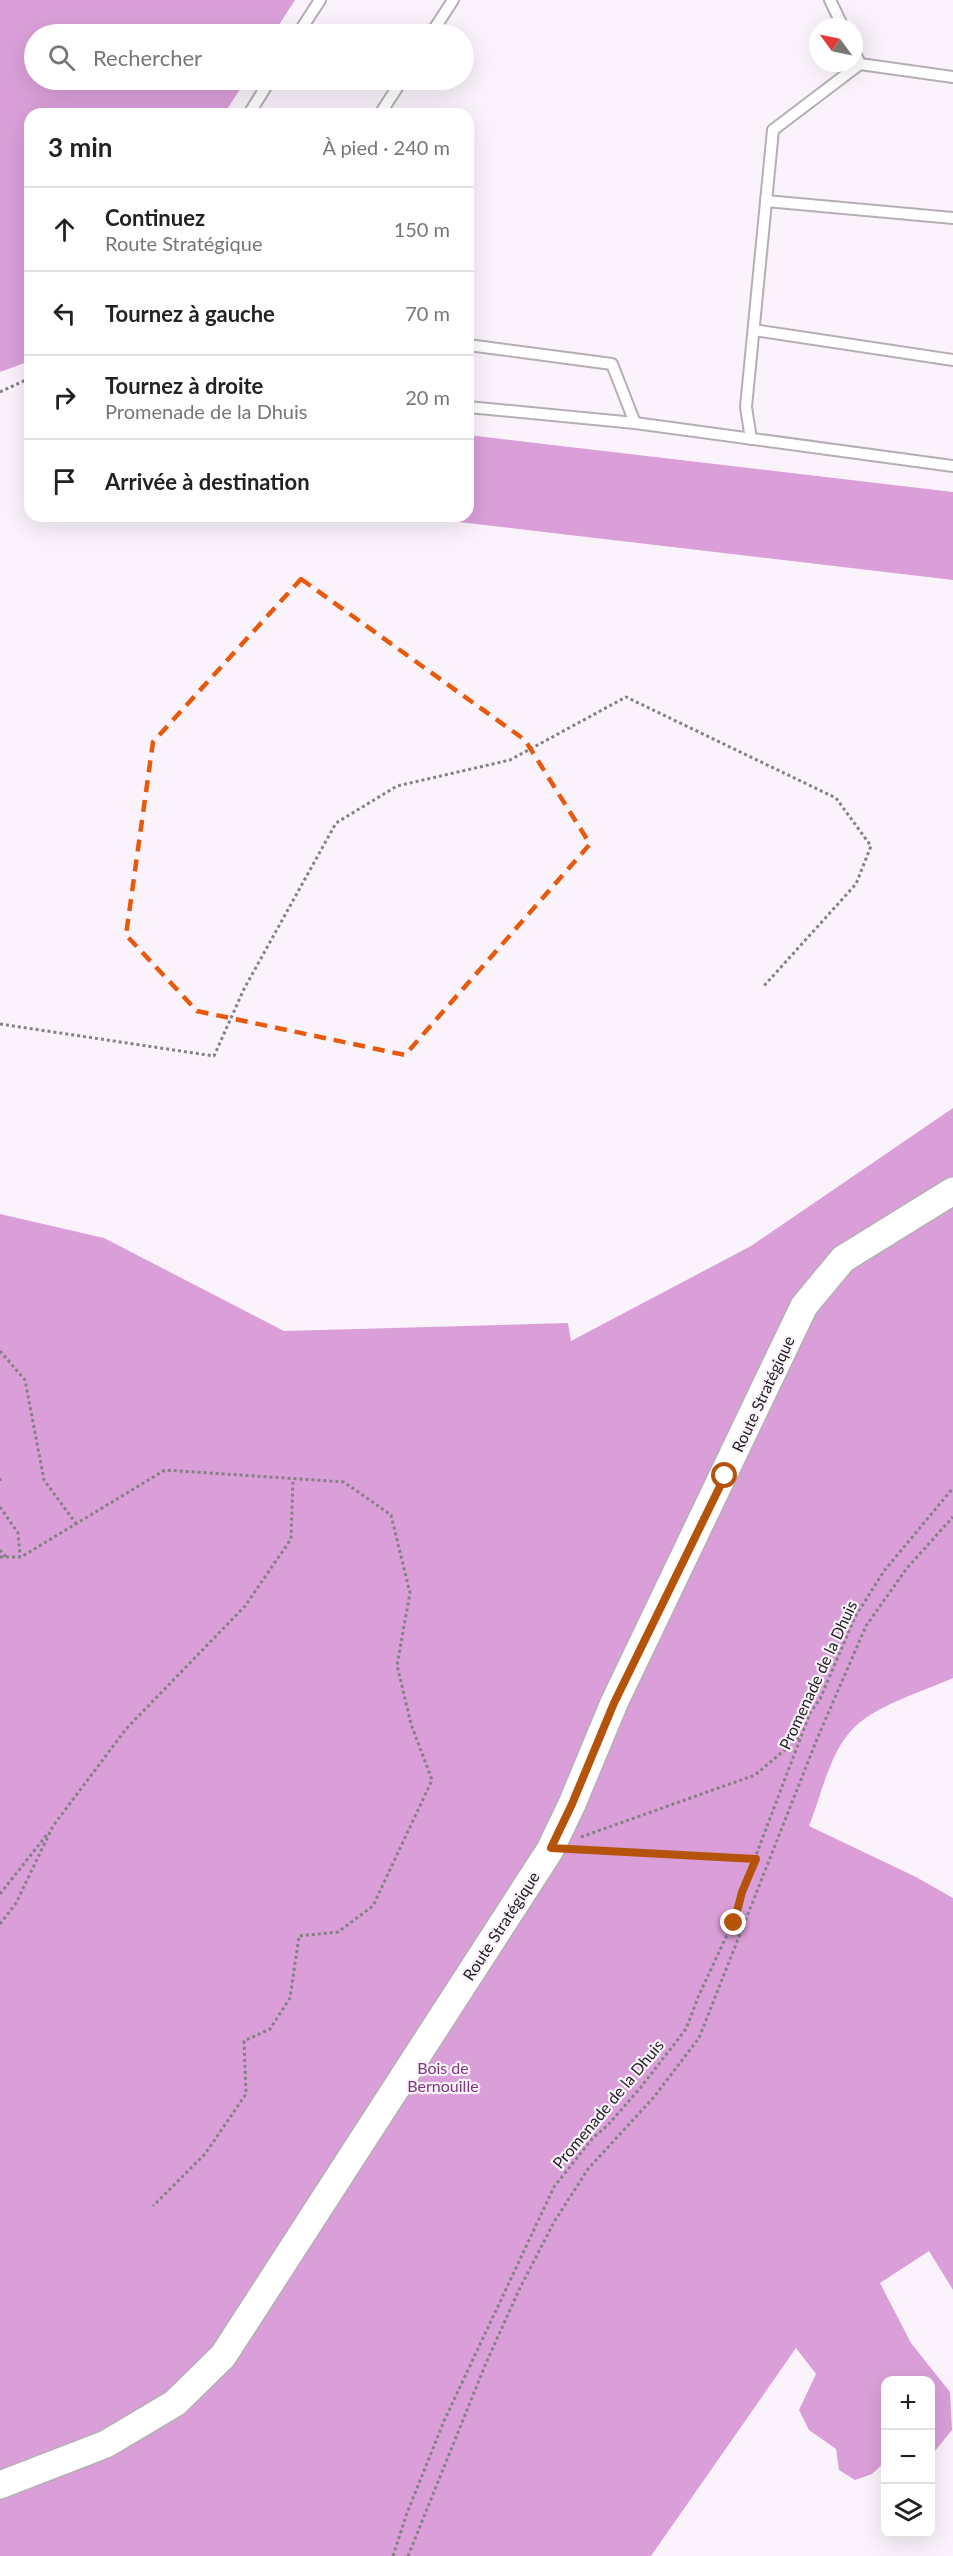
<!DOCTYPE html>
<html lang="fr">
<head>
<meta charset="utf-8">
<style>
  body { margin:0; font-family:Lato,sans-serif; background:#f6f6f6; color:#222 }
  .controls { position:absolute; right:18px; bottom:18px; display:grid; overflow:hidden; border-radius:12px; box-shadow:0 6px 24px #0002 }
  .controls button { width:54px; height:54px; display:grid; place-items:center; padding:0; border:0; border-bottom:2px solid #e0e0e0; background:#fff; color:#222; font:30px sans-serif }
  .compass { position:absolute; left:809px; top:18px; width:54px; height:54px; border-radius:50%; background:#fff; box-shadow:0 6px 24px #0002; rotate:303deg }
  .stop { position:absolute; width:18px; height:18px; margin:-14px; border:4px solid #b45309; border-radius:50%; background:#fff }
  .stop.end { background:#b45309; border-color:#fff; box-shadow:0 2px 6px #0008 }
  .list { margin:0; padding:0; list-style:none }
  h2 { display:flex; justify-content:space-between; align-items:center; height:78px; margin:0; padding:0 24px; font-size:26px }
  h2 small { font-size:20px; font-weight:400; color:#767676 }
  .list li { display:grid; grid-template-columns:39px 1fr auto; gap:18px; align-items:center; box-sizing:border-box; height:84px; padding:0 24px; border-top:2px solid #e0e0e0 }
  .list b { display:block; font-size:22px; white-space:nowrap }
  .list p { margin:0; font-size:20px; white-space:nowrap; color:#767676 }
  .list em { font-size:20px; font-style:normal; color:#767676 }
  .icon { flex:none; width:33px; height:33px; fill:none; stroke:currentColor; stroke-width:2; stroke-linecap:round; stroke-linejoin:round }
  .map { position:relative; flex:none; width:953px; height:2556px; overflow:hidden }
  .search { position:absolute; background:#fff; box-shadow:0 6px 24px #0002; left:24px; top:24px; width:450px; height:66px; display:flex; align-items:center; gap:15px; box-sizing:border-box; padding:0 21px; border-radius:33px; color:#767676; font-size:22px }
  .panel { position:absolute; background:#fff; box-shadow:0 6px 24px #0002; left:24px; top:108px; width:450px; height:414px; border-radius:18px }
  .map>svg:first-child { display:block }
  .forest { fill:#da9fd9 }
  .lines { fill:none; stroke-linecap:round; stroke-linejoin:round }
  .service-casing { stroke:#b5aeb5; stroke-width:14 }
  .tertiary-casing { stroke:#b5aeb5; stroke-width:30 }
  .path { stroke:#868086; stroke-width:3; stroke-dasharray:3 3; stroke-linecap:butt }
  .service { stroke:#fff; stroke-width:10 }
  .tertiary { stroke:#fff; stroke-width:27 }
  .route { stroke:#b45309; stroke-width:8 }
  .marked { fill:none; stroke:#e8590c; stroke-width:4.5; stroke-dasharray:12 8; stroke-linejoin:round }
  .labels { text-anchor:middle; stroke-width:4.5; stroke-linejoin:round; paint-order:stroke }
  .street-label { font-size:16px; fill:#252225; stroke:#fbf3fb }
  .park-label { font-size:16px; fill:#7d377e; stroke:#fbf3fb }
</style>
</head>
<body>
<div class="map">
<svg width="953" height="2556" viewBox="0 0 953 2556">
  <rect width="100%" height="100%" fill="#fbf3fb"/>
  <g class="forest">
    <polygon points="0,0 295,0 273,34 34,34 34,80 246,80 224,114 30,114 30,361 0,372"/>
    <polygon points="468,435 953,492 953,580 408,516 468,516"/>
    <path d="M953,1108V1678C922,1692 872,1706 850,1732C829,1756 821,1796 809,1826L916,1877L953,1898V2290L929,2251L880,2283L911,2343L950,2392L952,2430L931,2456L930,2380H886L885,2462L872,2474L855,2480L839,2470L836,2449L809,2430L799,2410L816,2374L796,2348L651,2556H0V1214L104,1238L284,1331L568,1323L571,1341L751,1246Z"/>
  </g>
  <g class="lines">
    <g class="service-casing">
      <g id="service">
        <polyline points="830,0 843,27"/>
        <polyline points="298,34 320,0"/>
        <polyline points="431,34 453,0"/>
        <polyline points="854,51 860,64"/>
        <polyline points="249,114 270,80"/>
        <polyline points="380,114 402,80"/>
        <polyline points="766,201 953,218"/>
        <polyline points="754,330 953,360"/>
        <polyline points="468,345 612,364 635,423"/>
        <polyline points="468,407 635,423 953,466"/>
        <polyline points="751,439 746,407 773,130 860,64 953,77"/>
      </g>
    </g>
    <g class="tertiary-casing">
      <polyline id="tertiary" points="0,2485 106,2444 175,2403 223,2356 550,1850 572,1804 614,1703 804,1306 843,1259 953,1191"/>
    </g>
    <g class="path">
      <polyline points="0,392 30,378"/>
      <polyline points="0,1024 214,1056 244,989 336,823 397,786 510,760 626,697 836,798 871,846 856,884 763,987"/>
      <polyline points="0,1351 25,1380 44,1480 77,1525"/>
      <polyline points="0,1478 0,1481"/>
      <polyline points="0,1507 18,1533 20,1556"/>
      <polyline points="0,1550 6,1557"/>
      <polyline points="0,1557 21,1557 165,1470 344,1482 391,1515 410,1593 397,1665 411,1724 432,1780 373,1906 338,1932 299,1936 290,1998 270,2029 244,2041 246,2094 205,2154 153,2206"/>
      <polyline points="581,1837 755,1775 799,1738"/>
      <polyline points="574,1849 756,1859"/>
      <polyline points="0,1894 49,1832"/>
      <polyline points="0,1924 16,1903 53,1826 126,1729 245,1606 291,1539 293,1480"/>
      <polyline points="393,2556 407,2513 444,2421 554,2187 592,2139 608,2125 641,2087 686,2029 699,1995 733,1922 742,1892 810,1713 820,1699 855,1617 884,1571 953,1488"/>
      <polyline points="408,2556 486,2363 519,2290 554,2222 588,2169 654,2097 699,2038 817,1739 866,1626 907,1568 953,1517"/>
    </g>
    <use href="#service" class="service"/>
    <use href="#tertiary" class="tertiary"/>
  </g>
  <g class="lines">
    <polyline class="route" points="725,1476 614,1703 572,1804 551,1848 756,1859 742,1892 734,1923"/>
  </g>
  <path class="marked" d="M301,579L525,740L590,844L405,1055L197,1011L126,935L153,742Z"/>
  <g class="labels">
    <g class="street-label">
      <text transform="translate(763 1394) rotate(-65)" y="6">Route Stratégique</text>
      <text transform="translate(818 1675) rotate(-65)" y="6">Promenade de la Dhuis</text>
      <text transform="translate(501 1926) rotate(-57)" y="6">Route Stratégique</text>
      <text transform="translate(608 2104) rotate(-50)" y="6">Promenade de la Dhuis</text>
    </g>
    <g class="park-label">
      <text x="443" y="2074">Bois de<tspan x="443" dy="18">Bernouille</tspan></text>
    </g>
  </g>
</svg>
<div class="controls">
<button>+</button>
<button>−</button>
<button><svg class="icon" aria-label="layers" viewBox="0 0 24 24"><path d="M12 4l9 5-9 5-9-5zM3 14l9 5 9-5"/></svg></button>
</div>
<svg class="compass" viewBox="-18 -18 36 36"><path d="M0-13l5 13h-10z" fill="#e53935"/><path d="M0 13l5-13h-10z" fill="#767676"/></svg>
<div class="stop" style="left:725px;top:1476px"></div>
<div class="stop end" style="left:734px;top:1923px"></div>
<div class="search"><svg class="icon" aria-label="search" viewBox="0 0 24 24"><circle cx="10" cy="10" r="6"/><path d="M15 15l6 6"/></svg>Rechercher</div>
<section class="panel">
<h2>3 min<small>À pied · 240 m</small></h2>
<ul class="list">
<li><svg class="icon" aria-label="ahead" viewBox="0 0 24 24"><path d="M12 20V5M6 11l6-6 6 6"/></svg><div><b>Continuez</b><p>Route Stratégique</p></div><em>150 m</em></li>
<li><svg class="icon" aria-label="left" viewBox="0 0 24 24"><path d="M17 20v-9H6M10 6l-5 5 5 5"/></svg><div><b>Tournez à gauche</b></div><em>70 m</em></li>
<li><svg class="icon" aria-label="right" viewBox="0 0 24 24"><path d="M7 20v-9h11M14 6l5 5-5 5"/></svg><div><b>Tournez à droite</b><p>Promenade de la Dhuis</p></div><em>20 m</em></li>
<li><svg class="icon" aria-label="arrive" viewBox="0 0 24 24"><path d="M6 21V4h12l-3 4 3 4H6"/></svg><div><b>Arrivée à destination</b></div></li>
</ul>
</section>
</div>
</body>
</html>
